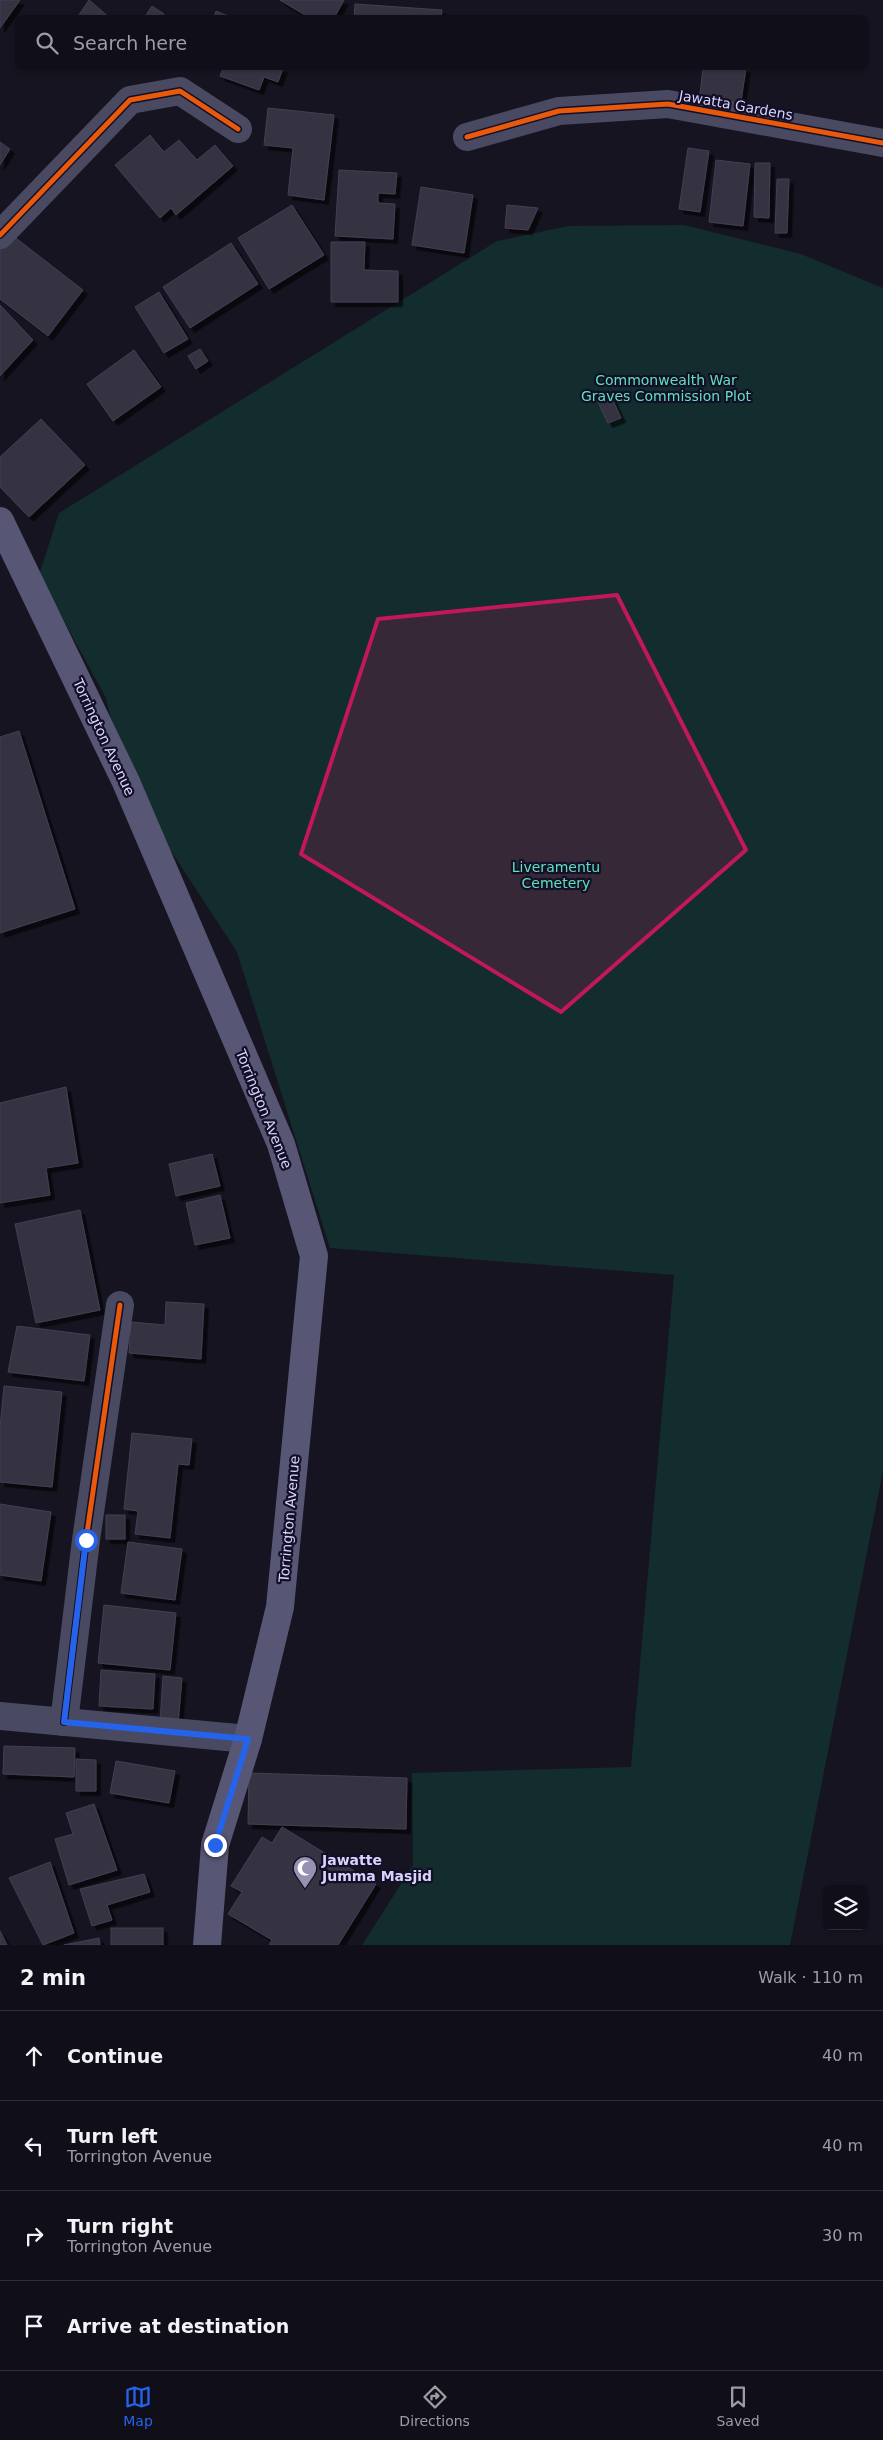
<!DOCTYPE html>
<html lang="en">
<head>
<meta charset="utf-8">
<style>
  body { margin:0; font-family:"DejaVu Sans",sans-serif; background:#1e1d26; color:#f1f3f6 }
  .controls { position:absolute; right:15px; bottom:15px; display:grid; overflow:hidden; border-radius:8px; box-shadow:0 1px 4px #0004 }
  .controls button { width:45px; height:45px; display:grid; place-items:center; padding:0; border:0; border-bottom:1px solid #302f38; background:#100f19; color:#f1f3f6; font:25px sans-serif }
  .stop { position:absolute; width:15px; height:15px; margin:-11px; border:4px solid #2563eb; border-radius:50%; background:#fff }
  .stop.end { background:#2563eb; border-color:#fff; box-shadow:0 1px 5px #0008 }
  .list { margin:0; padding:0; list-style:none }
  h2 { display:flex; justify-content:space-between; align-items:center; height:65px; margin:0; padding:0 20px; font-size:21px }
  h2 small { font-size:16px; font-weight:400; color:#9c9ca2 }
  .list li { display:grid; grid-template-columns:32px 1fr auto; gap:15px; align-items:center; box-sizing:border-box; height:90px; padding:0 20px; border-top:1px solid #302f38 }
  .list b { display:block; font-size:19px; white-space:nowrap }
  .list p { margin:0; font-size:16px; white-space:nowrap; color:#9c9ca2 }
  .list em { font-size:16px; font-style:normal; color:#9c9ca2 }
  .icon { flex:none; width:28px; height:28px; fill:none; stroke:currentColor; stroke-width:2; stroke-linecap:round; stroke-linejoin:round }
  .map { position:relative; flex:none; width:883px; height:1945px; overflow:hidden }
  .search { position:absolute; background:#100f19; box-shadow:0 1px 4px #0004; left:15px; right:15px; top:15px; height:55px; display:flex; align-items:center; gap:12px; box-sizing:border-box; padding:0 18px; border-radius:8px; color:#9c9ca2; font-size:19px }
  .sheet { height:425px; background:#100f19 }
  nav { display:flex; justify-content:space-around; align-items:center; box-sizing:border-box; height:70px; border-top:1px solid #302f38; background:#100f19; font-size:14px; color:#9c9ca2 }
  nav a { display:grid; justify-items:center; gap:2px }
  nav .on { color:#2563eb }
  .map>svg:first-child { display:block }
  .green { fill:#132c2d }
  .building { fill:#343243; stroke:#433f54; filter:url(#shadow) }
  .lines { fill:none; stroke-linecap:round; stroke-linejoin:round }
  .street { stroke:#4a4962; stroke-width:28 }
  .secondary { stroke:#575674; stroke-width:28 }
  .cycleway-casing { stroke:#130f26; stroke-width:8 }
  .cycleway { stroke:#e8590c; stroke-width:5 }
  .route { stroke:#2563eb; stroke-width:6 }
  .marked { fill:#c2185b; fill-opacity:0.2; stroke:#c2185b; stroke-width:4; stroke-linejoin:round }
  .labels { text-anchor:middle; stroke-width:4.5; stroke-linejoin:round; paint-order:stroke }
  .street-label { font-size:14px; fill:#d9d4ff; stroke:#130f26 }
  .park-label { font-size:14px; fill:#5fe0c0; stroke:#130f26 }
  .poi-label { font-size:14px; font-weight:bold; fill:#d9d4ff; stroke:#130f26; text-anchor:start }
</style>
</head>
<body>
<div class="map">
<svg width="883" height="1945" viewBox="0 0 883 1945">
  <defs>
    <filter id="shadow"><feDropShadow dx="4.5" dy="4.5" stdDeviation="0" flood-color="#0009"/></filter>
  </defs>
  <rect width="100%" height="100%" fill="#161421"/>
  <polygon class="green" points="684,225 801,254 883,288 883,1471 790,1945 362,1945 413,1865 412,1773 631,1767 674,1275 330,1248 237,952 126,782 106,698 39,575 59,513 497,241 568,226"/>
  <g class="building">
    <polygon points="0,0 20,0 0,28"/>
    <polygon points="89,0 110,18 77,18"/>
    <polygon points="280,0 344,0 334,18 310,18"/>
    <polygon points="355,4 442,10 441,18 354,18"/>
    <polygon points="152,6 164,14 162,18 144,18"/>
    <polygon points="216,11 233,18 214,18"/>
    <polygon points="223,68 283,68 278,82 264,77 259,90 220,76"/>
    <polygon points="703,68 746,68 740,108 699,103"/>
    <polygon points="268,108 334,115 324,200 288,195 293,148 264,145"/>
    <polygon points="150,135 164,152 179,140 197,160 215,145 233,166 176,215 171,208 160,218 115,165"/>
    <polygon points="0,142 10,149 0,165"/>
    <polygon points="688,148 709,151 700,212 679,209"/>
    <polygon points="716,160 750,164 743,226 709,222"/>
    <polygon points="755,163 770,163 769,218 754,217"/>
    <polygon points="339,170 397,173 395,194 378,193 378,203 395,204 393,239 335,236"/>
    <polygon points="777,179 789,179 787,233 775,233"/>
    <polygon points="421,187 473,195 464,253 412,245"/>
    <polygon points="292,205 324,255 269,289 238,238"/>
    <polygon points="507,205 538,208 528,230 505,228"/>
    <polygon points="8,232 83,290 48,336 0,299 0,243"/>
    <polygon points="331,242 365,242 364,270 398,271 398,302 331,302"/>
    <polygon points="231,243 258,284 190,328 163,287"/>
    <polygon points="159,292 188,339 164,353 135,307"/>
    <polygon points="0,305 33,340 0,376"/>
    <polygon points="200,349 208,361 196,369 188,356"/>
    <polygon points="134,350 161,387 113,421 87,384"/>
    <polygon points="610,394 621,418 608,423 597,400"/>
    <polygon points="41,419 85,465 29,517 0,487 0,457"/>
    <polygon points="19,731 75,909 0,933 0,737"/>
    <polygon points="66,1087 78,1163 46,1168 50,1195 0,1203 0,1103"/>
    <polygon points="212,1154 220,1186 176,1196 169,1164"/>
    <polygon points="220,1195 230,1238 195,1245 186,1203"/>
    <polygon points="80,1210 100,1310 36,1323 15,1224"/>
    <polygon points="166,1302 204,1304 201,1359 129,1353 131,1322 165,1325"/>
    <polygon points="17,1326 90,1335 84,1381 8,1372"/>
    <polygon points="4,1386 62,1392 52,1487 0,1482 0,1427"/>
    <polygon points="132,1433 192,1439 189,1465 178,1464 170,1538 135,1534 138,1511 124,1509"/>
    <polygon points="0,1504 51,1512 41,1581 0,1575"/>
    <rect x="106" y="1515" width="19" height="24"/>
    <polygon points="128,1542 182,1549 175,1600 121,1593"/>
    <polygon points="104,1605 176,1613 170,1670 98,1663"/>
    <polygon points="101,1670 155,1674 153,1709 99,1706"/>
    <polygon points="163,1676 182,1678 178,1724 160,1722"/>
    <polygon points="4,1746 75,1748 74,1777 3,1774"/>
    <polygon points="76,1759 96,1760 96,1791 76,1791"/>
    <polygon points="116,1761 175,1771 169,1803 110,1793"/>
    <polygon points="249,1773 407,1778 406,1829 248,1824"/>
    <polygon points="94,1804 117,1870 69,1885 55,1839 73,1834 66,1813"/>
    <polygon points="282,1827 376,1884 338,1945 269,1945 272,1940 228,1914 242,1892 231,1886 262,1837 272,1843"/>
    <polygon points="50,1862 74,1933 43,1945 9,1878"/>
    <polygon points="144,1874 150,1892 107,1905 112,1920 92,1926 80,1889"/>
    <rect x="111" y="1928" width="52" height="17"/>
    <polygon points="0,1931 7,1945 0,1945"/>
    <polygon points="99,1938 100,1945 64,1945"/>
  </g>
  <g class="lines">
    <g class="street">
      <polyline points="467,137 559,111 668,104 883,143"/>
      <polyline points="0,235 130,100 180,91 238,129"/>
      <polyline points="0,1716 248,1739"/>
      <polyline points="64,1722 86,1540 120,1305"/>
    </g>
    <polyline class="secondary" points="0,521 126,782 281,1144 314,1256 280,1607 248,1739 215,1845 207,1945"/>
    <g class="cycleway-casing">
      <g id="cycleway">
        <polyline points="467,137 559,111 668,104 883,143"/>
        <polyline points="0,235 130,100 180,91 238,129"/>
        <polyline points="64,1722 86,1540 120,1305"/>
      </g>
    </g>
    <use href="#cycleway" class="cycleway"/>
  </g>
  <g class="lines">
    <polyline class="route" points="86,1540 64,1722 248,1739 215,1845"/>
  </g>
  <path class="marked" d="M617,595L746,850L561,1012L301,854L378,619Z"/>
  <defs>
    <g id="mosque-pin" transform="scale(1.25)"><path d="M0 17L-7.5 6A9.5 9.5 0 1 1 7.5 6Z" fill="#9591b1" stroke="#130f26"/><path d="M3.5-4.9A6 6 0 1 0 3.5 4.9A5 5 0 1 1 3.5-4.9Z" fill="#fff"/></g>
  </defs>
  <g fill-rule="evenodd">
    <use href="#mosque-pin" x="305" y="1868"/>
  </g>
  <g class="labels">
    <g class="street-label">
      <text transform="translate(736 105) rotate(10)" y="5">Jawatta Gardens</text>
      <text transform="translate(104 737) rotate(65)" y="5">Torrington Avenue</text>
      <text transform="translate(264 1109) rotate(68)" y="5">Torrington Avenue</text>
      <text transform="translate(289 1519) rotate(-85)" y="5">Torrington Avenue</text>
    </g>
    <g class="park-label">
      <text x="666" y="385">Commonwealth War<tspan x="666" dy="16">Graves Commission Plot</tspan></text>
      <text x="556" y="872">Liveramentu<tspan x="556" dy="16">Cemetery</tspan></text>
    </g>
    <g class="poi-label">
      <text x="322" y="1865">Jawatte<tspan x="322" dy="16">Jumma Masjid</tspan></text>
    </g>
  </g>
</svg>
<div class="controls">
<button><svg class="icon" aria-label="layers" viewBox="0 0 24 24"><path d="M12 4l9 5-9 5-9-5zM3 14l9 5 9-5"/></svg></button>
</div>
<div class="stop" style="left:86px;top:1540px"></div>
<div class="stop end" style="left:215px;top:1845px"></div>
<div class="search"><svg class="icon" aria-label="search" viewBox="0 0 24 24"><circle cx="10" cy="10" r="6"/><path d="M15 15l6 6"/></svg>Search here</div>
</div>
<section class="sheet">
<h2>2 min<small>Walk · 110 m</small></h2>
<ul class="list">
<li><svg class="icon" aria-label="ahead" viewBox="0 0 24 24"><path d="M12 20V5M6 11l6-6 6 6"/></svg><div><b>Continue</b></div><em>40 m</em></li>
<li><svg class="icon" aria-label="left" viewBox="0 0 24 24"><path d="M17 20v-9H6M10 6l-5 5 5 5"/></svg><div><b>Turn left</b><p>Torrington Avenue</p></div><em>40 m</em></li>
<li><svg class="icon" aria-label="right" viewBox="0 0 24 24"><path d="M7 20v-9h11M14 6l5 5-5 5"/></svg><div><b>Turn right</b><p>Torrington Avenue</p></div><em>30 m</em></li>
<li><svg class="icon" aria-label="arrive" viewBox="0 0 24 24"><path d="M6 21V4h12l-3 4 3 4H6"/></svg><div><b>Arrive at destination</b></div></li>
</ul>
</section>
<nav>
<a class="on"><svg class="icon" aria-label="map" viewBox="0 0 24 24"><path d="M3 6l6-2 6 2 6-2v14l-6 2-6-2-6 2zM9 4v14M15 6v14"/></svg>Map</a>
<a><svg class="icon" aria-label="directions" viewBox="0 0 24 24"><path d="M12 3l9 9-9 9-9-9zM9 14v-3h6M13 9l2 2-2 2"/></svg>Directions</a>
<a><svg class="icon" aria-label="saved" viewBox="0 0 24 24"><path d="M7 4h10v16l-5-4-5 4z"/></svg>Saved</a>
</nav>
</body>
</html>
